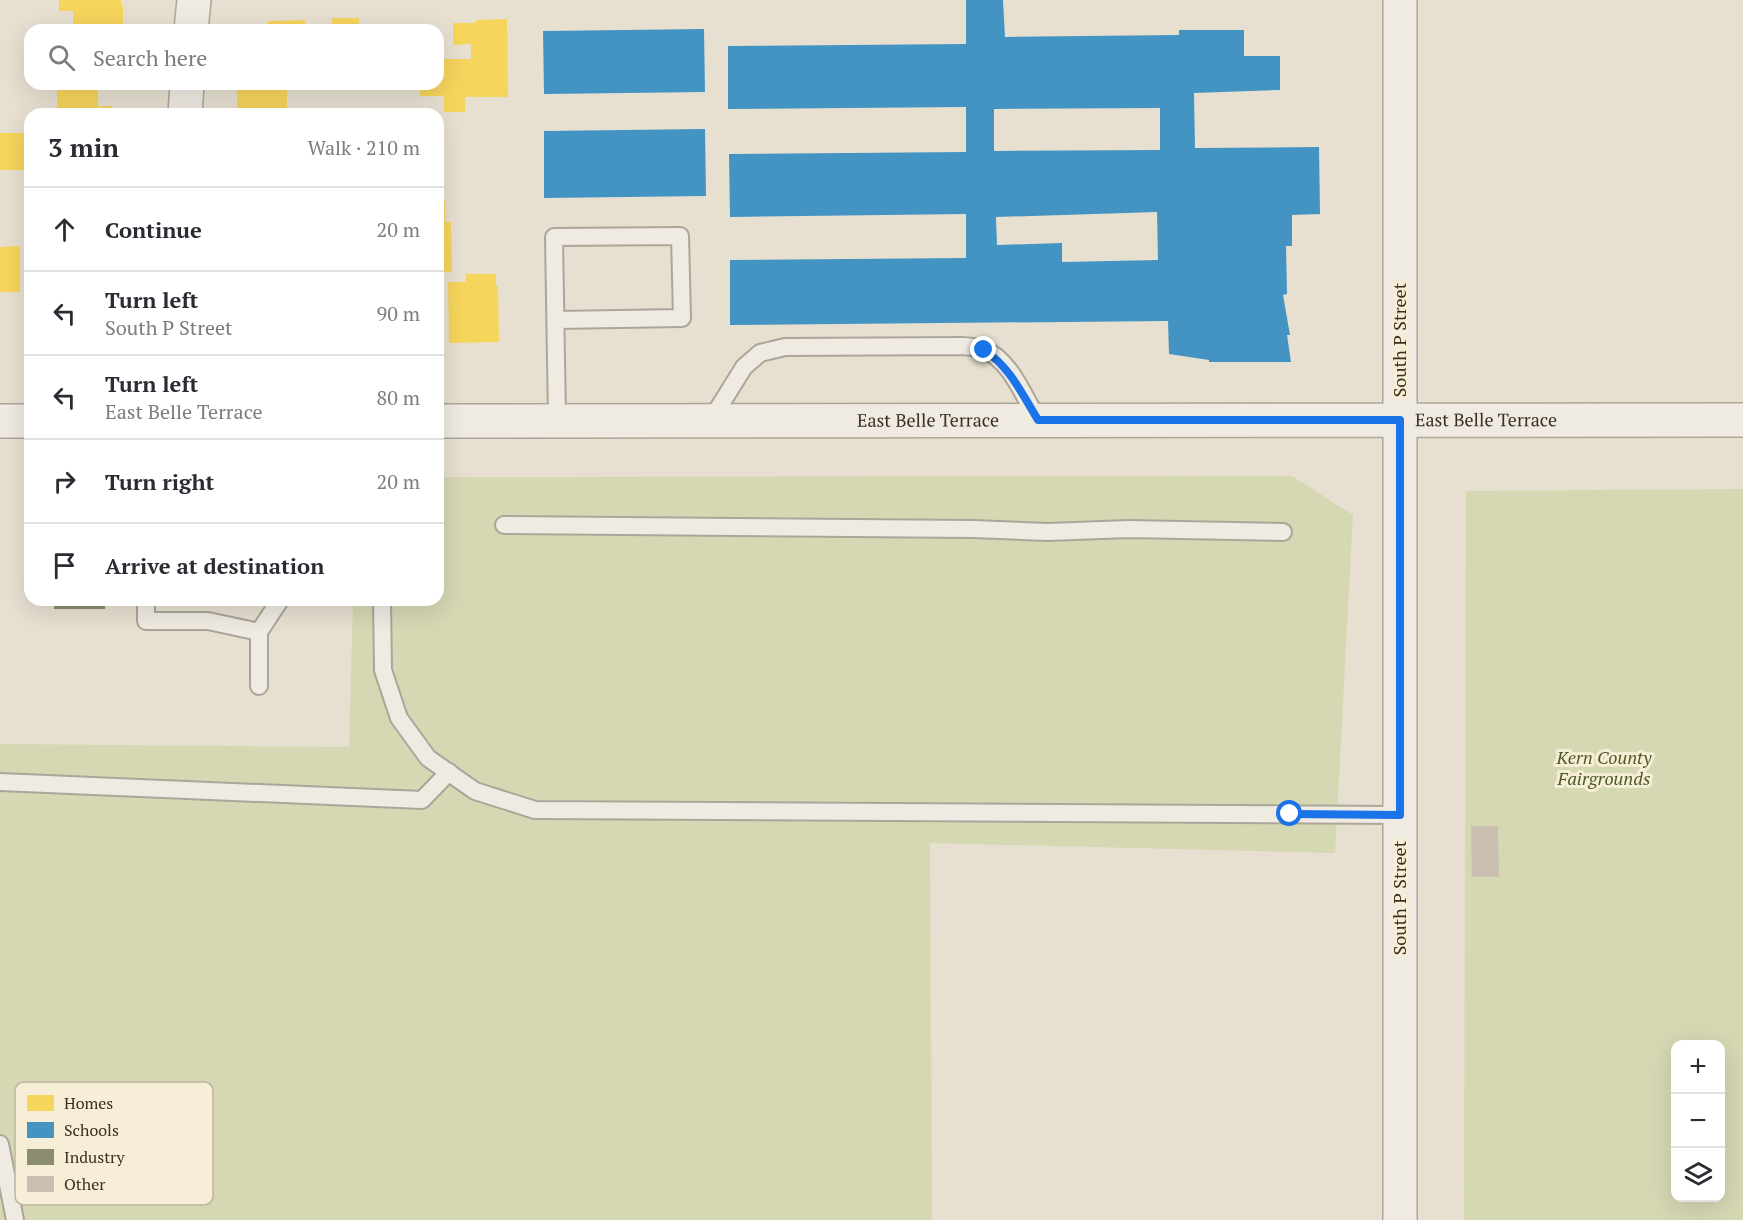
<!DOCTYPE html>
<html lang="en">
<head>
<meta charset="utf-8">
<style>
  body { margin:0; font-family:"PT Serif",serif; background:#f2f2f3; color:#2b2b33 }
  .controls { position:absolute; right:18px; bottom:18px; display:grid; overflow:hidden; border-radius:12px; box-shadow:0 6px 24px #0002 }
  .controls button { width:54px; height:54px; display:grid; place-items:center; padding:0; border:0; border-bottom:2px solid #e1e1e2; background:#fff; color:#2b2b33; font:30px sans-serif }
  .stop { position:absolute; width:18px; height:18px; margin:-14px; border:4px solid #1a73e8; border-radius:50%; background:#fff }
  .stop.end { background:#1a73e8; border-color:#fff; box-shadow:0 2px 6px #0008 }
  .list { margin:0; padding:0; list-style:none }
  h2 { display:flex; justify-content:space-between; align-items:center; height:78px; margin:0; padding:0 24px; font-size:26px }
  h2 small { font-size:20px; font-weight:400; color:#7c7c81 }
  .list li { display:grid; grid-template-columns:39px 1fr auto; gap:18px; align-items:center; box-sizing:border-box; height:84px; padding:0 24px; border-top:2px solid #e1e1e2 }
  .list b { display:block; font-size:22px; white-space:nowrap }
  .list p { margin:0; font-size:20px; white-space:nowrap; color:#7c7c81 }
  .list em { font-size:20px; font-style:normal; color:#7c7c81 }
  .icon { flex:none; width:33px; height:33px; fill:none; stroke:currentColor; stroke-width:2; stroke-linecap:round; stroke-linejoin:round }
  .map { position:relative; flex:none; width:1743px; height:1220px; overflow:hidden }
  .search { position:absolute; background:#fff; box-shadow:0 6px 24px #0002; left:24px; top:24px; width:420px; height:66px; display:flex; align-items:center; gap:15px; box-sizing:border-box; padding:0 21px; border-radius:18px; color:#7c7c81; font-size:22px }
  .panel { position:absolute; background:#fff; box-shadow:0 6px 24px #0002; left:24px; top:108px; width:420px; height:498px; border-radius:18px }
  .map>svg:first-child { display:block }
  .green { fill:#d6d7b3; fill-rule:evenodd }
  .homes { fill:#f6d55c }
  .schools { fill:#4393c3; fill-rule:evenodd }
  .industry { fill:#8c8c6e }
  .building { fill:#cbbfb2 }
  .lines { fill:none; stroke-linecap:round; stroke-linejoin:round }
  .service-casing { stroke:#ada599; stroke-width:20 }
  .minor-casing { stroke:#ada599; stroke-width:36 }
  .tertiary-casing { stroke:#ada599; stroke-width:36 }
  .service { stroke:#efebe3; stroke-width:16 }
  .minor { stroke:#efebe3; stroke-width:33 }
  .tertiary { stroke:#efebe3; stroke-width:33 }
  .route { stroke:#1a73e8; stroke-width:8 }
  .labels { text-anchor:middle; stroke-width:6; stroke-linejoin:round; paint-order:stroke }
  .street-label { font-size:18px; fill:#3d2e20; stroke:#f7eed8 }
  .park-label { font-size:18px; font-style:italic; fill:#4d5a26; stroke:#f7eed8 }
  .key { fill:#f7eed8; stroke:#bfb4a1; stroke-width:1.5 }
  .key-label { font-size:16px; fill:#3d2e20 }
</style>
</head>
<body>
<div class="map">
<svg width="1743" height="1220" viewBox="0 0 1743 1220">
  <rect width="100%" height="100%" fill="#e7e0d1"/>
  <g class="green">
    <polygon points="1292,476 1353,515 1335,853 930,843 932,1220 0,1220 0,744 349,747 353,600 438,600 438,477"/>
    <path d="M1743,489V1220H1464L1466,491ZM1676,1044H1720V1198H1676Z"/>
  </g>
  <g class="homes">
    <polygon points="59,0 121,0 121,6 123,6 123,30 73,30 73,11 59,11"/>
    <polygon points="332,18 359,18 359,27 405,26 405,30 332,30"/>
    <polygon points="507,19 508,97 465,97 465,112 444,112 444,96 420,96 420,84 438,84 438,59 471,59 471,44 453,45 453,23 476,23 476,20"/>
    <polygon points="305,20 305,30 236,30 236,27 268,27 268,21"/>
    <polygon points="57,84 121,84 121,88 98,88 98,106 112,106 112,114 57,114"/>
    <polygon points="237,84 287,84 287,108 237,109"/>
    <rect x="0" y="133" width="27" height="37"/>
    <polygon points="438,201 445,201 445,222 451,222 452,272 438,272"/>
    <polygon points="20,246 20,292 0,292 0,247"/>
    <polygon points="466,274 496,274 496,286 498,286 499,342 449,343 448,282 466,282"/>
  </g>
  <g class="schools">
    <path d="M966,0H1003L1005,37L1179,35V30H1244V56H1280V90L1194,93L1195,148L1319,147L1320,214L1292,215V246H1286L1287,294L1283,295L1290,335H1287L1291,362H1209V360L1169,354L1168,321L730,325V260L966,258V214L730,217L729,154L966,152V107L728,109V46L966,44ZM1160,108V150L994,151V109ZM1157,212L1158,260L1062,262V243L997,245L996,217Z"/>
    <polygon points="704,29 705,92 544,94 543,31"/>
    <polygon points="705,129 706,196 544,198 544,131"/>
  </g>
  <polygon class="industry" points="54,600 106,600 105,609 54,609"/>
  <polygon class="building" points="1471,826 1498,826 1499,877 1472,877"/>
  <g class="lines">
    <g class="service-casing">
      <g id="service">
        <polyline points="556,320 682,318 680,236 554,237 557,420"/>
        <path d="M711,420L744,367L760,353L785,347L964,346C970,347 977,347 983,349C1010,359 1024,397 1038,420"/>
        <polyline points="504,525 973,529 1047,532 1129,529 1283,532"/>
        <polyline points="146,600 146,621 208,621 259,632 259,686"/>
        <polyline points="382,600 383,670 399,718 428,758 475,791 535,810 1400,815"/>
        <polyline points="259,632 280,600"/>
        <polyline points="0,782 422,800 449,772"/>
        <polyline points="0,1144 15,1220"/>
      </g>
    </g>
    <g class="minor-casing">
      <g id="minor">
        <polyline points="191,30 194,0"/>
        <polyline points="185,114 187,84"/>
      </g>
    </g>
    <g class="tertiary-casing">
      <g id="tertiary">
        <polyline points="0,421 30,421"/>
        <path id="s1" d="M438,421L1743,420"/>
        <polyline points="1400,1220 1400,0"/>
      </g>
    </g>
    <use href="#service" class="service"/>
    <use href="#minor" class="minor"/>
    <use href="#tertiary" class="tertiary"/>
  </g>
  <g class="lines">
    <path class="route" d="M984,350C1010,367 1022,394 1038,420H1400V815L1290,814"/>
  </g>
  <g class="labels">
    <g class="street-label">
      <text transform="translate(1400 340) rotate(-90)" y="6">South P Street</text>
      <text dy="6" stroke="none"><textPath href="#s1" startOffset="490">East Belle Terrace</textPath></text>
      <text dy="6" stroke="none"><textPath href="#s1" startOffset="1048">East Belle Terrace</textPath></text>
      <text transform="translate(1400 898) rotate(-90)" y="6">South P Street</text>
    </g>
    <g class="park-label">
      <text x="1604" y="764">Kern County<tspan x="1604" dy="21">Fairgrounds</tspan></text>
    </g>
  </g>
  <rect x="15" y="1082" width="198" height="123" rx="9" class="key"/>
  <rect x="27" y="1095" width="27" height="16" fill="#f6d55c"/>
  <rect x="27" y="1122" width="27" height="16" fill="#4393c3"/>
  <rect x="27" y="1149" width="27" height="16" fill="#8c8c6e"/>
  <rect x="27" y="1176" width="27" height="16" fill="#cbbfb2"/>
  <g class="key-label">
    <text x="64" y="1109">Homes</text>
    <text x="64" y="1136">Schools</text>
    <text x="64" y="1163">Industry</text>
    <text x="64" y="1190">Other</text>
  </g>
</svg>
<div class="controls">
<button>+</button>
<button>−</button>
<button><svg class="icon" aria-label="layers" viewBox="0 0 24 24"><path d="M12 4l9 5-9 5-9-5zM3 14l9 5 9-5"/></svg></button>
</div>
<div class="stop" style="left:1290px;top:814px"></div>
<div class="stop end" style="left:984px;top:350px"></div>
<div class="search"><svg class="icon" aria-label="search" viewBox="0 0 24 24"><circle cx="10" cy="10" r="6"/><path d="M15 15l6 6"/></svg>Search here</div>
<section class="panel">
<h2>3 min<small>Walk · 210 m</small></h2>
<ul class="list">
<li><svg class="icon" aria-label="ahead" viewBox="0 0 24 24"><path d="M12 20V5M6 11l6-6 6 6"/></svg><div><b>Continue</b></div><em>20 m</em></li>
<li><svg class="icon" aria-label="left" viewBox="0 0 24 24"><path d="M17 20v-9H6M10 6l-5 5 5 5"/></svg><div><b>Turn left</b><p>South P Street</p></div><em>90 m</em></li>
<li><svg class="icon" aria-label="left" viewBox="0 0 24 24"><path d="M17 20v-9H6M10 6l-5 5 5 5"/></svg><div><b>Turn left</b><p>East Belle Terrace</p></div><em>80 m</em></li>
<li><svg class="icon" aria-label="right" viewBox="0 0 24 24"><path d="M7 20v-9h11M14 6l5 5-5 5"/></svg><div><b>Turn right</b></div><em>20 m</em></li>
<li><svg class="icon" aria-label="arrive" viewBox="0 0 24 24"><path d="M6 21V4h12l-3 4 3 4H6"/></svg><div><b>Arrive at destination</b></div></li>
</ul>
</section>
</div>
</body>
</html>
